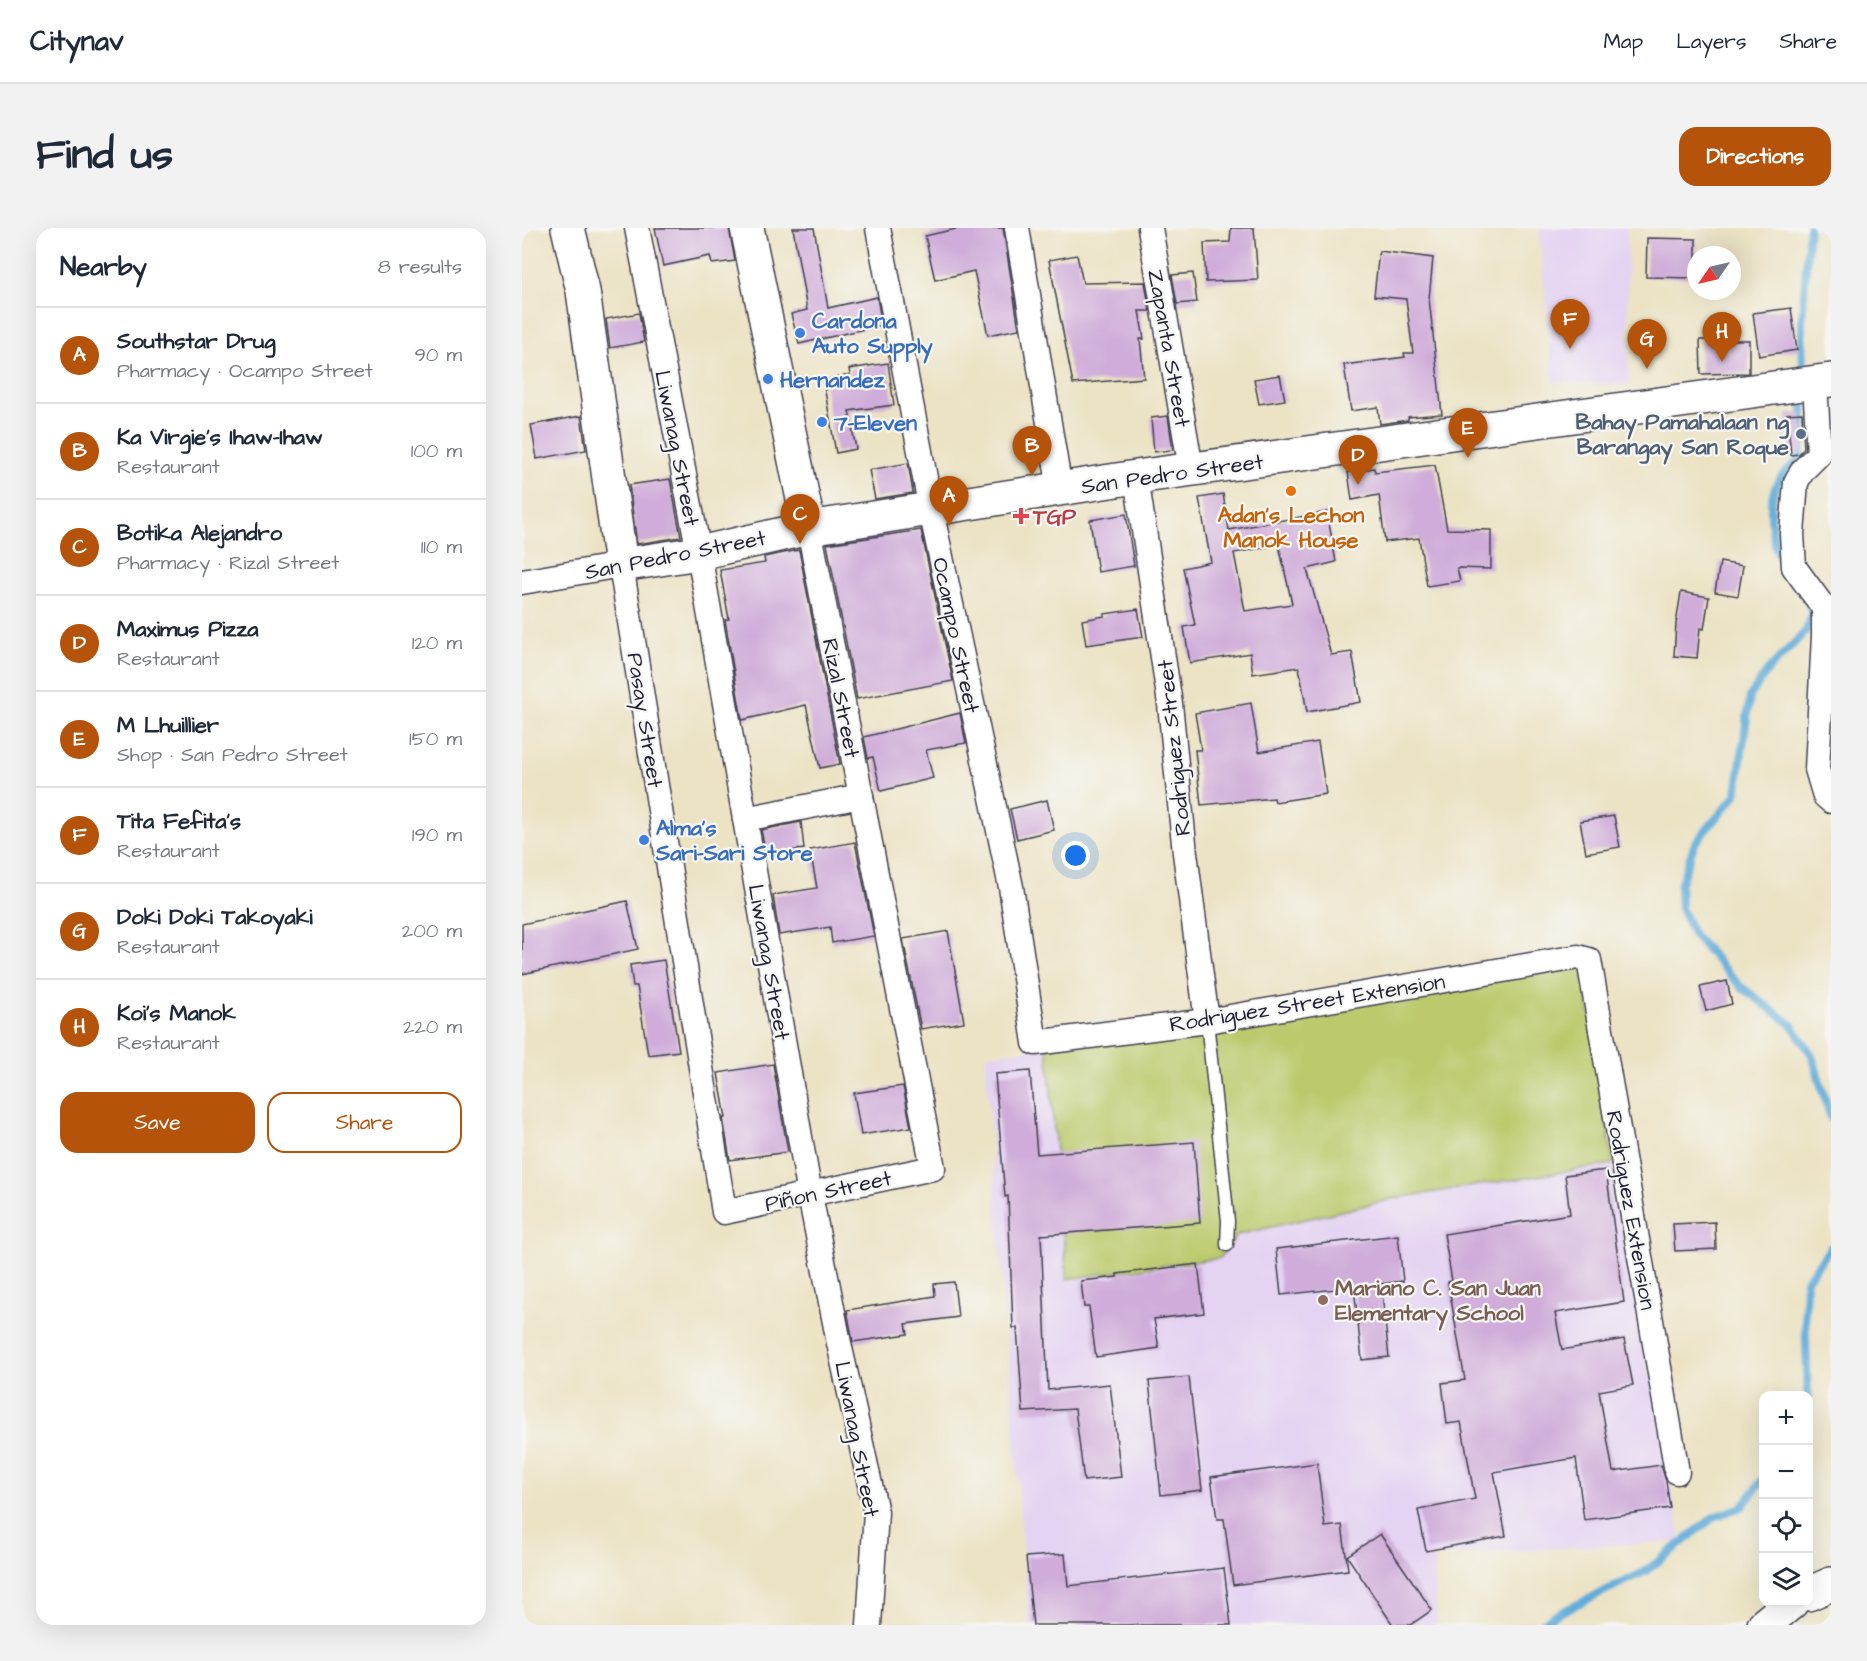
<!DOCTYPE html>
<html lang="en">
<head>
<meta charset="utf-8">
<style>
  body { margin:0; font-family:"Architects Daughter",sans-serif; background:#f2f2f3; color:#1f2937 }
  .controls { position:absolute; right:18px; bottom:18px; display:grid; overflow:hidden; border-radius:12px; box-shadow:0 6px 24px #0002 }
  .controls button { width:54px; height:54px; display:grid; place-items:center; padding:0; border:0; border-bottom:2px solid #e0e1e3; background:#fff; color:#1f2937; font:30px sans-serif }
  .compass { position:absolute; left:1165px; top:18px; width:54px; height:54px; border-radius:50%; background:#fff; box-shadow:0 6px 24px #0002; rotate:236deg }
  .you { position:absolute; left:554px; top:628px; width:21px; height:21px; margin:-15px; border:4px solid #fff; border-radius:50%; background:#1a73e8; box-shadow:0 0 0 9px #1a73e833 }
  .badge { display:grid; place-items:center; width:39px; height:39px; border-radius:50%; background:#b45309; color:#fff; font-size:20px; font-weight:700 }
  .pin { position:absolute; translate:-50% -50px; filter:drop-shadow(0 2px 3px #0008) }
  .pin::after { content:''; position:absolute; top:32px; width:21px; height:18px; background:inherit; clip-path:polygon(0 0,100% 0,50% 100%) }
  .list { margin:0; padding:0; list-style:none }
  h2 { display:flex; justify-content:space-between; align-items:center; height:78px; margin:0; padding:0 24px; font-size:26px }
  h2 small { font-size:20px; font-weight:400; color:#747a83 }
  .list li { display:grid; grid-template-columns:39px 1fr auto; gap:18px; align-items:center; box-sizing:border-box; height:96px; padding:0 24px; border-top:2px solid #e0e1e3 }
  .list b { display:block; font-size:22px; white-space:nowrap }
  .list p { margin:0; font-size:20px; white-space:nowrap; color:#747a83 }
  .list em { font-size:20px; font-style:normal; color:#747a83 }
  .actions { display:flex; gap:12px; padding:18px 24px }
  .actions a { flex:1; padding:14px 0; border:2px solid #b45309; border-radius:18px; text-align:center; font-size:21px; color:#b45309 }
  .actions .main { background:#b45309; color:#fff }
  .icon { flex:none; width:33px; height:33px; fill:none; stroke:currentColor; stroke-width:2; stroke-linecap:round; stroke-linejoin:round }
  .map { position:relative; flex:none; width:1309px; height:1397px; overflow:hidden; border-radius:18px }
  header { display:flex; align-items:center; gap:36px; box-sizing:border-box; height:84px; padding:0 30px; background:#fff; border-bottom:2px solid #e0e1e3 }
  header strong { font-size:28px }
  nav { display:flex; gap:33px; margin-inline-start:auto; font-size:21px }
  .intro { display:flex; align-items:center; justify-content:space-between; box-sizing:border-box; height:144px; padding:0 36px }
  h1 { margin:0; font-size:42px }
  .button { padding:15px 27px; border-radius:18px; background:#b45309; color:#fff; font-size:21px; font-weight:700 }
  main { display:flex; gap:36px; padding:0 36px }
  aside { flex:1; background:#fff; border-radius:18px; box-shadow:0 6px 24px #0002 }
  .map>svg:first-child { display:block }
  .built { fill:#e4d3f2 }
  .green { fill:#bcca6d; stroke:#6f7654; stroke-width:1.5 }
  .lines { fill:none; stroke-linecap:round; stroke-linejoin:round }
  .stream { stroke:#61acd9; stroke-width:8 }
  .building { fill:#cfacd9; fill-rule:evenodd }
  .lane-casing { stroke:#403f50; stroke-width:15 }
  .street-casing { stroke:#403f50; stroke-width:27 }
  .secondary-casing { stroke:#403f50; stroke-width:36 }
  .lane { stroke:#fff; stroke-width:12 }
  .street { stroke:#fff; stroke-width:24 }
  .secondary { stroke:#fff; stroke-width:33 }
  .shop-dot { fill:#3f7fe0; stroke:#f6f6f2; stroke-width:2 }
  .service-dot { fill:#5c6f8a; stroke:#f6f6f2; stroke-width:2 }
  .food-dot { fill:#e8710a; stroke:#f6f6f2; stroke-width:2 }
  .health-dot { fill:#e0444e; stroke:#f6f6f2; stroke-width:2 }
  .education-dot { fill:#8d6e63; stroke:#f6f6f2; stroke-width:2 }
  .labels { text-anchor:middle; stroke-width:4.5; stroke-linejoin:round; paint-order:stroke }
  .shop-label { font-size:22px; font-weight:bold; fill:#366cbe; stroke:#f6f6f2; text-anchor:start }
  .street-label { font-size:22px; fill:#22223b; stroke:#f6f6f2 }
  .service-label { font-size:22px; font-weight:bold; fill:#4e5e75; stroke:#f6f6f2; text-anchor:end }
  .food-label { font-size:22px; font-weight:bold; fill:#c56008; stroke:#f6f6f2 }
  .health-label { font-size:22px; font-weight:bold; fill:#be3a42; stroke:#f6f6f2; text-anchor:start }
  .education-label { font-size:22px; font-weight:bold; fill:#785e54; stroke:#f6f6f2; text-anchor:start }
</style>
</head>
<body>
<header>
<strong>Citynav</strong>
<nav><a>Map</a><a>Layers</a><a>Share</a></nav>
</header>
<div class="intro"><h1>Find us</h1><a class="button">Directions</a></div>
<main>
<aside>
<h2>Nearby<small>8 results</small></h2>
<ul class="list">
<li><span class="badge">A</span><div><b>Southstar Drug</b><p>Pharmacy · Ocampo Street</p></div><em>90 m</em></li>
<li><span class="badge">B</span><div><b>Ka Virgie’s Ihaw-Ihaw</b><p>Restaurant</p></div><em>100 m</em></li>
<li><span class="badge">C</span><div><b>Botika Alejandro</b><p>Pharmacy · Rizal Street</p></div><em>110 m</em></li>
<li><span class="badge">D</span><div><b>Maximus Pizza</b><p>Restaurant</p></div><em>120 m</em></li>
<li><span class="badge">E</span><div><b>M Lhuillier</b><p>Shop · San Pedro Street</p></div><em>150 m</em></li>
<li><span class="badge">F</span><div><b>Tita Fefita’s</b><p>Restaurant</p></div><em>190 m</em></li>
<li><span class="badge">G</span><div><b>Doki Doki Takoyaki</b><p>Restaurant</p></div><em>200 m</em></li>
<li><span class="badge">H</span><div><b>Koi’s Manok</b><p>Restaurant</p></div><em>220 m</em></li>
</ul>
<div class="actions"><a class="main">Save</a><a>Share</a></div>
</aside>
<div class="map">
<svg width="1309" height="1397" viewBox="0 0 1309 1397">
  <rect width="100%" height="100%" fill="#f6f6f2"/>
  <filter id="ink" filterUnits="userSpaceOnUse"><feTurbulence type="fractalNoise" baseFrequency=".0167" numOctaves="2"/><feDisplacementMap in="SourceGraphic" scale="12" xChannelSelector="R" yChannelSelector="G"/><feConvolveMatrix kernelMatrix="1 2 1 2 8 2 1 2 1" color-interpolation-filters="sRGB"/></filter>
  <filter id="wash" filterUnits="userSpaceOnUse"><feTurbulence type="fractalNoise" baseFrequency=".008" numOctaves="4" result="noise"/><feDisplacementMap in="SourceGraphic" scale="24" xChannelSelector="R" yChannelSelector="G"/><feGaussianBlur stdDeviation="1.35" result="paint"/><feColorMatrix in="noise" values="0 0 0 0 0 0 0 0 0 0 0 0 0 0 0 0 0 1.4 0 .05"/><feComposite in="paint" operator="in"/></filter>
  <g filter="url(#wash)">
    <rect width="100%" height="100%" fill="#ece3c5"/>
    <g class="built">
      <polygon points="1017,0 1105,0 1107,158 1031,154"/>
      <polygon points="525,819 545,1051 715,1007 875,970 1091,936 1159,1313 912,1328 915,1397 507,1397 463,827"/>
    </g>
    <polygon class="green" points="1060,738 1091,936 875,970 715,1007 698,1030 545,1051 525,819"/>
    <g class="lines">
      <g class="stream">
        <polyline points="1281,147 1280,93 1287,0"/>
        <polyline points="1280,204 1282,165"/>
        <path d="M1266,343C1251,327 1244,281 1253,260C1257,249 1269,239 1278,231L1279,216"/>
        <polyline points="1286,372 1290,386 1284,403 1246,442 1228,468 1214,567 1173,615 1158,657 1159,680 1171,706 1218,758 1269,796 1290,827 1309,891"/>
        <polyline points="1286,1169 1283,1085 1284,1053 1309,1019"/>
        <polyline points="1019,1397 1031,1388 1124,1343 1192,1289 1220,1279 1242,1250"/>
      </g>
    </g>
    <g id="blocks">
      <g class="building">
        <polygon points="133,0 207,0 213,33 190,36 188,28 141,38"/>
        <polygon points="271,0 292,0 306,80 355,69 360,97 277,116 269,86 285,82"/>
        <polygon points="438,0 481,0 497,101 466,107 452,43 413,52 403,8"/>
        <polygon points="709,0 732,0 736,52 684,54 682,15 708,14"/>
        <polygon points="1125,10 1174,11 1174,50 1124,49"/>
        <polygon points="857,23 911,30 907,71 920,186 886,189 886,192 858,196 856,179 829,183 822,137 883,129 882,125 891,125 884,71 852,68"/>
        <polygon points="555,27 561,55 623,54 628,83 617,83 622,111 618,111 622,150 551,156 527,32"/>
        <polygon points="671,45 675,74 655,76 650,47"/>
        <polygon points="1269,80 1275,122 1237,128 1231,85"/>
        <polygon points="117,85 122,114 88,120 84,91"/>
        <polygon points="1178,112 1227,112 1227,145 1179,146"/>
        <polygon points="366,135 372,177 327,183 334,221 314,225 301,152 328,147 327,141"/>
        <polygon points="758,147 763,172 737,176 732,151"/>
        <polygon points="1280,185 1282,220 1277,226 1269,227 1265,186"/>
        <polygon points="59,188 64,222 15,231 9,197"/>
        <polygon points="646,188 651,222 632,224 629,190"/>
        <polygon points="386,235 391,265 353,271 347,242"/>
        <polygon points="913,237 925,301 969,302 969,341 935,340 938,353 905,358 897,310 863,314 857,267 830,272 826,244 852,240 853,244"/>
        <polygon points="148,251 159,309 115,316 107,257"/>
        <path d="M701,266L707,302L805,284L814,334L785,341L809,427L830,424L839,474L785,484L777,439L731,446L728,425L668,435L662,399L673,397L661,340L689,334L677,270ZM757,317L770,376L723,383L712,325Z"/>
        <polygon points="604,286 612,338 576,344 568,292"/>
        <polygon points="399,302 431,453 335,471 305,316"/>
        <polygon points="277,322 318,536 298,540 284,477 220,492 203,392 207,391 198,342 243,335 242,329"/>
        <polygon points="1198,334 1221,338 1216,368 1193,364"/>
        <polygon points="1159,364 1187,369 1182,401 1178,400 1175,430 1152,428 1154,396"/>
        <polygon points="616,381 621,409 564,417 560,392 583,388 582,386"/>
        <polygon points="729,475 737,524 796,514 804,566 753,574 752,570 679,577 673,522 679,522 673,485"/>
        <polygon points="438,485 444,515 404,522 411,550 359,563 351,529 346,530 342,509"/>
        <polygon points="525,572 532,602 495,611 488,581"/>
        <polygon points="1092,588 1098,619 1064,625 1058,593"/>
        <polygon points="279,594 282,621 244,626 239,602"/>
        <polygon points="333,614 352,708 310,715 308,699 257,707 251,667 295,660 288,622"/>
        <polygon points="105,673 116,721 0,746 0,696"/>
        <polygon points="426,703 442,794 399,801 381,711"/>
        <polygon points="142,732 157,823 126,827 115,758 111,758 108,737"/>
        <polygon points="1205,753 1210,776 1184,783 1178,759"/>
        <polygon points="251,836 266,924 208,932 201,890 204,890 196,845"/>
        <polygon points="508,843 515,926 672,914 678,995 519,1007 526,1162 588,1156 599,1249 562,1253 553,1181 501,1184 495,1100 491,1100 486,968 483,969 473,846"/>
        <polygon points="381,858 389,899 339,907 332,865"/>
        <polygon points="1084,942 1102,1074 1033,1085 1040,1122 1102,1111 1111,1157 1077,1163 1091,1244 1139,1237 1144,1253 1148,1280 1062,1292 1054,1230 972,1244 984,1308 904,1323 896,1282 953,1271 939,1194 925,1196 920,1155 943,1152 926,1054 930,1053 922,1006 1048,986 1043,947"/>
        <polygon points="1193,994 1194,1021 1153,1023 1151,996"/>
        <polygon points="876,1007 881,1053 859,1056 867,1129 840,1132 832,1059 759,1067 754,1021"/>
        <polygon points="676,1036 682,1085 632,1091 637,1120 574,1129 567,1079 562,1079 559,1053 595,1049 595,1046"/>
        <polygon points="432,1054 436,1089 384,1096 386,1106 331,1114 325,1082 413,1068 412,1056"/>
        <polygon points="667,1149 680,1262 639,1267 627,1153"/>
        <polygon points="795,1235 803,1299 820,1297 826,1342 711,1357 702,1291 695,1291 689,1249"/>
        <polygon points="858,1306 910,1382 888,1397 871,1397 825,1328"/>
        <polygon points="543,1326 546,1358 702,1340 709,1397 511,1397 504,1329"/>
      </g>
    </g>
  </g>
  <g filter="url(#ink)">
    <use href="#blocks" fill-opacity="0" stroke="#403f50" stroke-width="1.5"/>
    <g class="lines">
      <g class="lane-casing">
        <polyline id="lane" points="685,793 706,993 705,1017"/>
      </g>
      <g class="street-casing">
        <g id="street">
          <polyline points="115,0 177,325 288,967 317,1115 354,1284 347,1397"/>
          <polyline points="356,0 409,282 489,659 513,815 685,793 1056,729 1067,732 1155,1244"/>
          <polyline points="495,0 538,262"/>
          <polyline points="628,0 669,241"/>
          <polyline points="1293,154 1297,226 1281,242 1274,254 1270,306 1272,339 1302,380 1302,408 1295,541 1303,568 1309,573"/>
          <polyline points="614,249 648,476 663,625 685,793"/>
          <polyline points="0,354 99,337 202,984 411,940 287,300"/>
          <polyline points="223,591 339,568"/>
        </g>
      </g>
      <g class="secondary-casing">
        <g id="secondary">
          <polyline points="46,0 61,63 99,337 177,325 287,300 614,249 1309,152"/>
          <polyline points="225,0 287,300"/>
          <polyline points="1286,1366 1309,1356"/>
          <polyline points="1242,1397 1270,1374"/>
        </g>
      </g>
      <use href="#lane" class="lane"/>
      <use href="#street" class="street"/>
      <use href="#secondary" class="secondary"/>
    </g>
  </g>
  <g class="shop-dot">
    <circle cx="278" cy="105" r="6"/>
    <circle cx="246" cy="151" r="6"/>
    <circle cx="300" cy="194" r="6"/>
    <circle cx="122" cy="612" r="6"/>
  </g>
  <circle class="service-dot" cx="1279" cy="206" r="6"/>
  <circle class="food-dot" cx="769" cy="263" r="6"/>
  <path class="health-dot" d="M496 279h6v6h6v6h-6v6h-6v-6h-6v-6h6z"/>
  <circle class="education-dot" cx="801" cy="1072" r="6"/>
  <g class="labels">
    <g class="shop-label">
      <text x="290" y="100">Cardona<tspan x="290" dy="25">Auto Supply</tspan></text>
      <text x="258" y="159">Hernandez</text>
      <text x="312" y="202">7-Eleven</text>
      <text x="134" y="607">Alma’s<tspan x="134" dy="25">Sari-Sari Store</tspan></text>
    </g>
    <g class="street-label">
      <text transform="translate(648 120) rotate(80)" y="8">Zapanta Street</text>
      <text transform="translate(156 220) rotate(79)" y="8">Liwanag Street</text>
      <text transform="translate(650 245) rotate(-8)" y="8">San Pedro Street</text>
      <text transform="translate(153 326) rotate(-11)" y="8">San Pedro Street</text>
      <text transform="translate(435 407) rotate(78)" y="8">Ocampo Street</text>
      <text transform="translate(320 470) rotate(79)" y="8">Rizal Street</text>
      <text transform="translate(124 492) rotate(81)" y="8">Pasay Street</text>
      <text transform="translate(651 520) rotate(-96)" y="8">Rodriguez Street</text>
      <text transform="translate(248 734) rotate(80)" y="8">Liwanag Street</text>
      <text transform="translate(785 774) rotate(-9)" y="8">Rodriguez Street Extension</text>
      <text transform="translate(306 962) rotate(-12)" y="8">Piñon Street</text>
      <text transform="translate(1110 982) rotate(80)" y="8">Rodriguez Extension</text>
      <text transform="translate(336 1211) rotate(79)" y="8">Liwanag Street</text>
    </g>
    <g class="service-label">
      <text x="1267" y="201">Bahay Pamahalaan ng<tspan x="1267" dy="25">Barangay San Roque</tspan></text>
    </g>
    <g class="food-label">
      <text x="769" y="294">Adan's Lechon<tspan x="769" dy="25">Manok House</tspan></text>
    </g>
    <g class="health-label">
      <text x="511" y="296">TGP</text>
    </g>
    <g class="education-label">
      <text x="813" y="1067">Mariano C. San Juan<tspan x="813" dy="25">Elementary School</tspan></text>
    </g>
  </g>
</svg>
<div class="controls">
<button>+</button>
<button>−</button>
<button><svg class="icon" aria-label="locate" viewBox="0 0 24 24"><circle cx="12" cy="12" r="6"/><path d="M12 2v4M12 18v4M2 12h4M18 12h4"/></svg></button>
<button><svg class="icon" aria-label="layers" viewBox="0 0 24 24"><path d="M12 4l9 5-9 5-9-5zM3 14l9 5 9-5"/></svg></button>
</div>
<svg class="compass" viewBox="-18 -18 36 36"><path d="M0-13l5 13h-10z" fill="#e53935"/><path d="M0 13l5-13h-10z" fill="#747a83"/></svg>
<div class="you"></div>
<div class="pin badge" style="left:427px;top:298px">A</div>
<div class="pin badge" style="left:510px;top:248px">B</div>
<div class="pin badge" style="left:278px;top:316px">C</div>
<div class="pin badge" style="left:836px;top:257px">D</div>
<div class="pin badge" style="left:946px;top:230px">E</div>
<div class="pin badge" style="left:1048px;top:121px">F</div>
<div class="pin badge" style="left:1125px;top:141px">G</div>
<div class="pin badge" style="left:1200px;top:134px">H</div>
</div>
</main>
</body>
</html>
